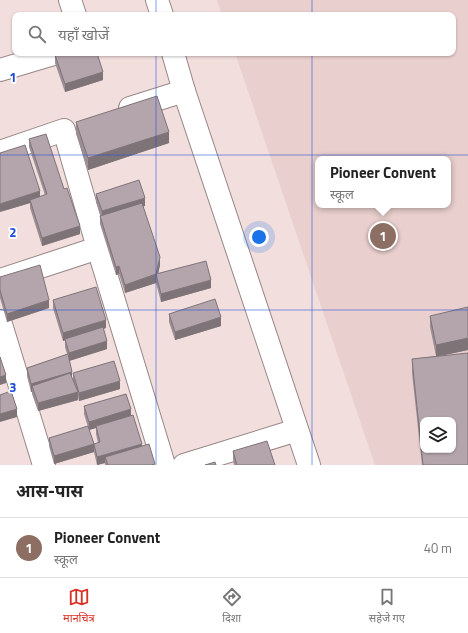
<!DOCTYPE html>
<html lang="hi">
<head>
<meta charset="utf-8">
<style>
  body { margin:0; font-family:"Titillium Web","Noto Sans Devanagari",sans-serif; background:#f6f6f6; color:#222 }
  .controls { position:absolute; right:12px; bottom:12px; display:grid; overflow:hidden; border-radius:8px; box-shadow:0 1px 3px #0004 }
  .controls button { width:36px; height:36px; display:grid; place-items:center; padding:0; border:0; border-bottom:1px solid #e0e0e0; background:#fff; color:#222; font:20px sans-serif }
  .you { position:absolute; left:259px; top:237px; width:14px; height:14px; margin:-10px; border:3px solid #fff; border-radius:50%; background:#1a73e8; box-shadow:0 0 0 6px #1a73e833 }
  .badge { display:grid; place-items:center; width:26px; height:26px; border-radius:50%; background:#d93025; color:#fff; font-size:13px; font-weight:700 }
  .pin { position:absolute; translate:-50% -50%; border:2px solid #fff; box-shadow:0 1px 4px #0006 }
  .popup { position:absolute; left:315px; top:156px; width:136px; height:52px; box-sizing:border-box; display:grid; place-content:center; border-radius:8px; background:#fff; filter:drop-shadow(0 1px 3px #0005); font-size:13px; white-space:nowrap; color:#767676 }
  .popup b { font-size:15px; color:#222 }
  .popup::after { content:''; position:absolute; left:50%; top:100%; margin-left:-8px; border:8px solid transparent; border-top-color:#fff }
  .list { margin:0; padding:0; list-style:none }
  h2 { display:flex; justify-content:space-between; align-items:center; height:52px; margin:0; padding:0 16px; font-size:17px }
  h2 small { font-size:13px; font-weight:400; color:#767676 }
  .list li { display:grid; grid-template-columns:26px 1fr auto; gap:12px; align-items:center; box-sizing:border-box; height:60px; padding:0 16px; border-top:1px solid #e0e0e0 }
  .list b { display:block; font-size:15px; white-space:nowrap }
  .list p { margin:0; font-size:13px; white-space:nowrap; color:#767676 }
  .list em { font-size:13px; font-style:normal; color:#767676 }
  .icon { flex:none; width:22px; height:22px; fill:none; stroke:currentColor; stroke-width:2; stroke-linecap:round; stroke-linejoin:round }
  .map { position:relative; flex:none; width:468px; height:465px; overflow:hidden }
  .search { position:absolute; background:#fff; box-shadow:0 1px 3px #0004; left:12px; right:12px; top:12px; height:44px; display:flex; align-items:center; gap:10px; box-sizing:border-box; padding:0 14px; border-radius:8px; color:#767676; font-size:15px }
  .sheet { height:112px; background:#fff }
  nav { display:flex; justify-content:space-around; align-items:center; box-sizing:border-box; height:56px; border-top:1px solid #e0e0e0; background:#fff; font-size:11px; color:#767676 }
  nav a { display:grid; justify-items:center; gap:2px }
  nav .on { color:#d93025 }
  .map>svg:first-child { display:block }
  .built { fill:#e9cfcd; fill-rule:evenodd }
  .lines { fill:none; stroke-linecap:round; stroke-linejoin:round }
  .minor-casing { stroke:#978786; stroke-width:24 }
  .tertiary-casing { stroke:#978786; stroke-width:24 }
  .minor { stroke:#fff; stroke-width:22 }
  .tertiary { stroke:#fff; stroke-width:22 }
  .wall { fill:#9b8e94; fill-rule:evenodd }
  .shaded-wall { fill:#7e7478 }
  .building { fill:#b4a5ac; stroke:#7e7478; fill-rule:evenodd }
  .grid { fill:none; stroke:#1d4ed8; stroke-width:1; stroke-opacity:0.55 }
  .grid-label { font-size:13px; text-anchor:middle; font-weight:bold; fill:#1d4ed8; stroke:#fff; stroke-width:3.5; stroke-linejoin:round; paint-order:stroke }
</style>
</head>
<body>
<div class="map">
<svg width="468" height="465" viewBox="0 0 468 465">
  <rect width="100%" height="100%" fill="#f1dedd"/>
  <path class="built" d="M217,0H468V465H375L235,53H453V15H222ZM318,159H448V205H318ZM423,420H453V450H423Z"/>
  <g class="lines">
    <g class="minor-casing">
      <g id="minor">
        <polyline points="70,0 75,15"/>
        <polyline points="0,70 57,53"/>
        <polyline points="130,108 184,91"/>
        <polyline points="0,152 64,130 98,248 0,280"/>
        <polyline points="98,248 164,465"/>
        <polyline points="0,321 44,465"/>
        <polyline points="184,465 297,430"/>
      </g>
    </g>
    <g class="tertiary-casing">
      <g id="tertiary">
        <polyline points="157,0 162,15"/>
        <polyline points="173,53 184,91 309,465"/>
      </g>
    </g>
    <use href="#minor" class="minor"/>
    <use href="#tertiary" class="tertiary"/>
  </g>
  <g class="wall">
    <polygon points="55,55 103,80 65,92 55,63"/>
    <polygon points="76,122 169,143 88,170 76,134"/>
    <polygon points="29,139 64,189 80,234 42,246 30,208 30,203 0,212 45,195 29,147"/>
    <polygon points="96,194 145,206 143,206 160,265 158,274 211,288 161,302 156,283 125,293 119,274 116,275 100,224 100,216 101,216 96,202"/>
    <polygon points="0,277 49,308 7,322 0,298"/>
    <polygon points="53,300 106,328 103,329 107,349 69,361 72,378 73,381 73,373 120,389 79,401 78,396 78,400 38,411 32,394 32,392 31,392 27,376 27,368 67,354 65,347 65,340 63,341 53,308"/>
    <polygon points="169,314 221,326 175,340 169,322"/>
    <polygon points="430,316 468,350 439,356 468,465 422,465 412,373 412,359 436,356 430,327"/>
    <path d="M84,406L131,415L142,446L155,465H105V463L97,465L94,452L54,464L49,446V438L88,427L84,414ZM96,428V434L98,443L94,444L89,430Z"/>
    <polygon points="233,451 275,465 234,465 233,459"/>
  </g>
  <g class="shaded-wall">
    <polygon points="103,72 103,80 65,92 65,84"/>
    <polygon points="169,132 169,143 88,170 88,158"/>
    <polygon points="40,191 40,199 30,200 30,203 0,212 0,204"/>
    <polygon points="145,198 145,206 102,220 102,211"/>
    <polygon points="80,226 80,234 42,246 42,238"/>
    <polygon points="160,257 160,265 157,278 156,274"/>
    <polygon points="119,266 119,274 116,275 116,267"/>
    <polygon points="156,274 156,283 125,293 125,285"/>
    <polygon points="211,280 211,288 161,302 161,294"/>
    <polygon points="49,300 49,308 7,322 7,314"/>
    <polygon points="221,317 221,326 175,340 175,332"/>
    <polygon points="106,320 106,328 63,341 63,333"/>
    <polygon points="468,338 468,350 436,357 436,345"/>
    <polygon points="107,341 107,349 69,361 69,353"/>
    <polygon points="72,372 72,380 32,386 32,392 31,392 31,384"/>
    <polygon points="6,375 6,383 0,385 0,377"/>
    <polygon points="120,381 120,389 79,401 79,393"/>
    <polygon points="78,392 78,400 38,411 38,403"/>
    <polygon points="17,409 17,417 0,422 0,414"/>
    <polygon points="131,409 131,418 96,426 96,428 89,430 89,422"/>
    <polygon points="94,444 94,452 54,464 54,456"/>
    <polygon points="142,444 142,452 105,457 105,463 97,465 97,457"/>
  </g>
  <g class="building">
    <polygon points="61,53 97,53 103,72 65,84 55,55"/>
    <polygon points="157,96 169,132 88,158 76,122"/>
    <polygon points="46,134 64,189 67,188 80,226 42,238 30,200 47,194 29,139"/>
    <polygon points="25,145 40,191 0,204 0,153"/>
    <polygon points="139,180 145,198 102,211 96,194"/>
    <polygon points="142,203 160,257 156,274 125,285 119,266 116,267 100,216"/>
    <polygon points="206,261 211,280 161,294 156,274"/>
    <polygon points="40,265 49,300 7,314 0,290 0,277"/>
    <polygon points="96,287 106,320 63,333 53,300"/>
    <polygon points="215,299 221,317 175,332 169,314"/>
    <polygon points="468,307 468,338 436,345 430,316"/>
    <polygon points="103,327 107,341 69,353 65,339"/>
    <path d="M468,353V465H423L412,359ZM423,420H453V450H423Z"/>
    <polygon points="68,354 72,372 31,384 27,368"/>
    <polygon points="0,357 6,375 0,377"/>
    <polygon points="114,361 120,381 79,393 73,373"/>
    <polygon points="70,373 78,392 38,403 32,386"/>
    <polygon points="11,391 17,409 0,414 0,395"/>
    <polygon points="126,394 131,409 89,422 84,406"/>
    <polygon points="133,415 142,444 97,457 94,444 54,456 49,438 88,426 94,444 100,442 96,426"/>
    <polygon points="267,441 275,465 237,465 233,451"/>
    <polygon points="149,444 155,464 151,465 108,465 105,457"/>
    <polygon points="215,462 216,465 205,465"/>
  </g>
  <path class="grid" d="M156,0V15M312,0V15M156,53V465M312,53V465M0,155H468M0,310H468"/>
  <g class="grid-label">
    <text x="13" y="82">1</text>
    <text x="13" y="237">2</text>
    <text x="13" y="392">3</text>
  </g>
</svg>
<div class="controls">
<button><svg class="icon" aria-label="layers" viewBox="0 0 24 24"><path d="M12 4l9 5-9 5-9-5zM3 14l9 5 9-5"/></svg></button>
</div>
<div class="you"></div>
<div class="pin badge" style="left:383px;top:236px;background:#8d6e63">1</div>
<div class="popup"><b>Pioneer Convent</b>स्कूल</div>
<div class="search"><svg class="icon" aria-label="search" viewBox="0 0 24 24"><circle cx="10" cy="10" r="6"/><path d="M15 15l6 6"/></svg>यहाँ खोजें</div>
</div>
<section class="sheet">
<h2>आस-पास<small></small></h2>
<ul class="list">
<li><span class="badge" style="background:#8d6e63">1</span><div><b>Pioneer Convent</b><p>स्कूल</p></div><em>40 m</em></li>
</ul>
</section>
<nav>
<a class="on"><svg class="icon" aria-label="map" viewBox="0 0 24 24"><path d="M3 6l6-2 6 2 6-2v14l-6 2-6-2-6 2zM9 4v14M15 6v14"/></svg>मानचित्र</a>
<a><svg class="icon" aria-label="directions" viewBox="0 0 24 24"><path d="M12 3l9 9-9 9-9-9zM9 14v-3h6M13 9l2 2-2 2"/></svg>दिशा</a>
<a><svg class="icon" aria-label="saved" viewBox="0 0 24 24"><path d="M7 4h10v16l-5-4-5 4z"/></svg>सहेजे गए</a>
</nav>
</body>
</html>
